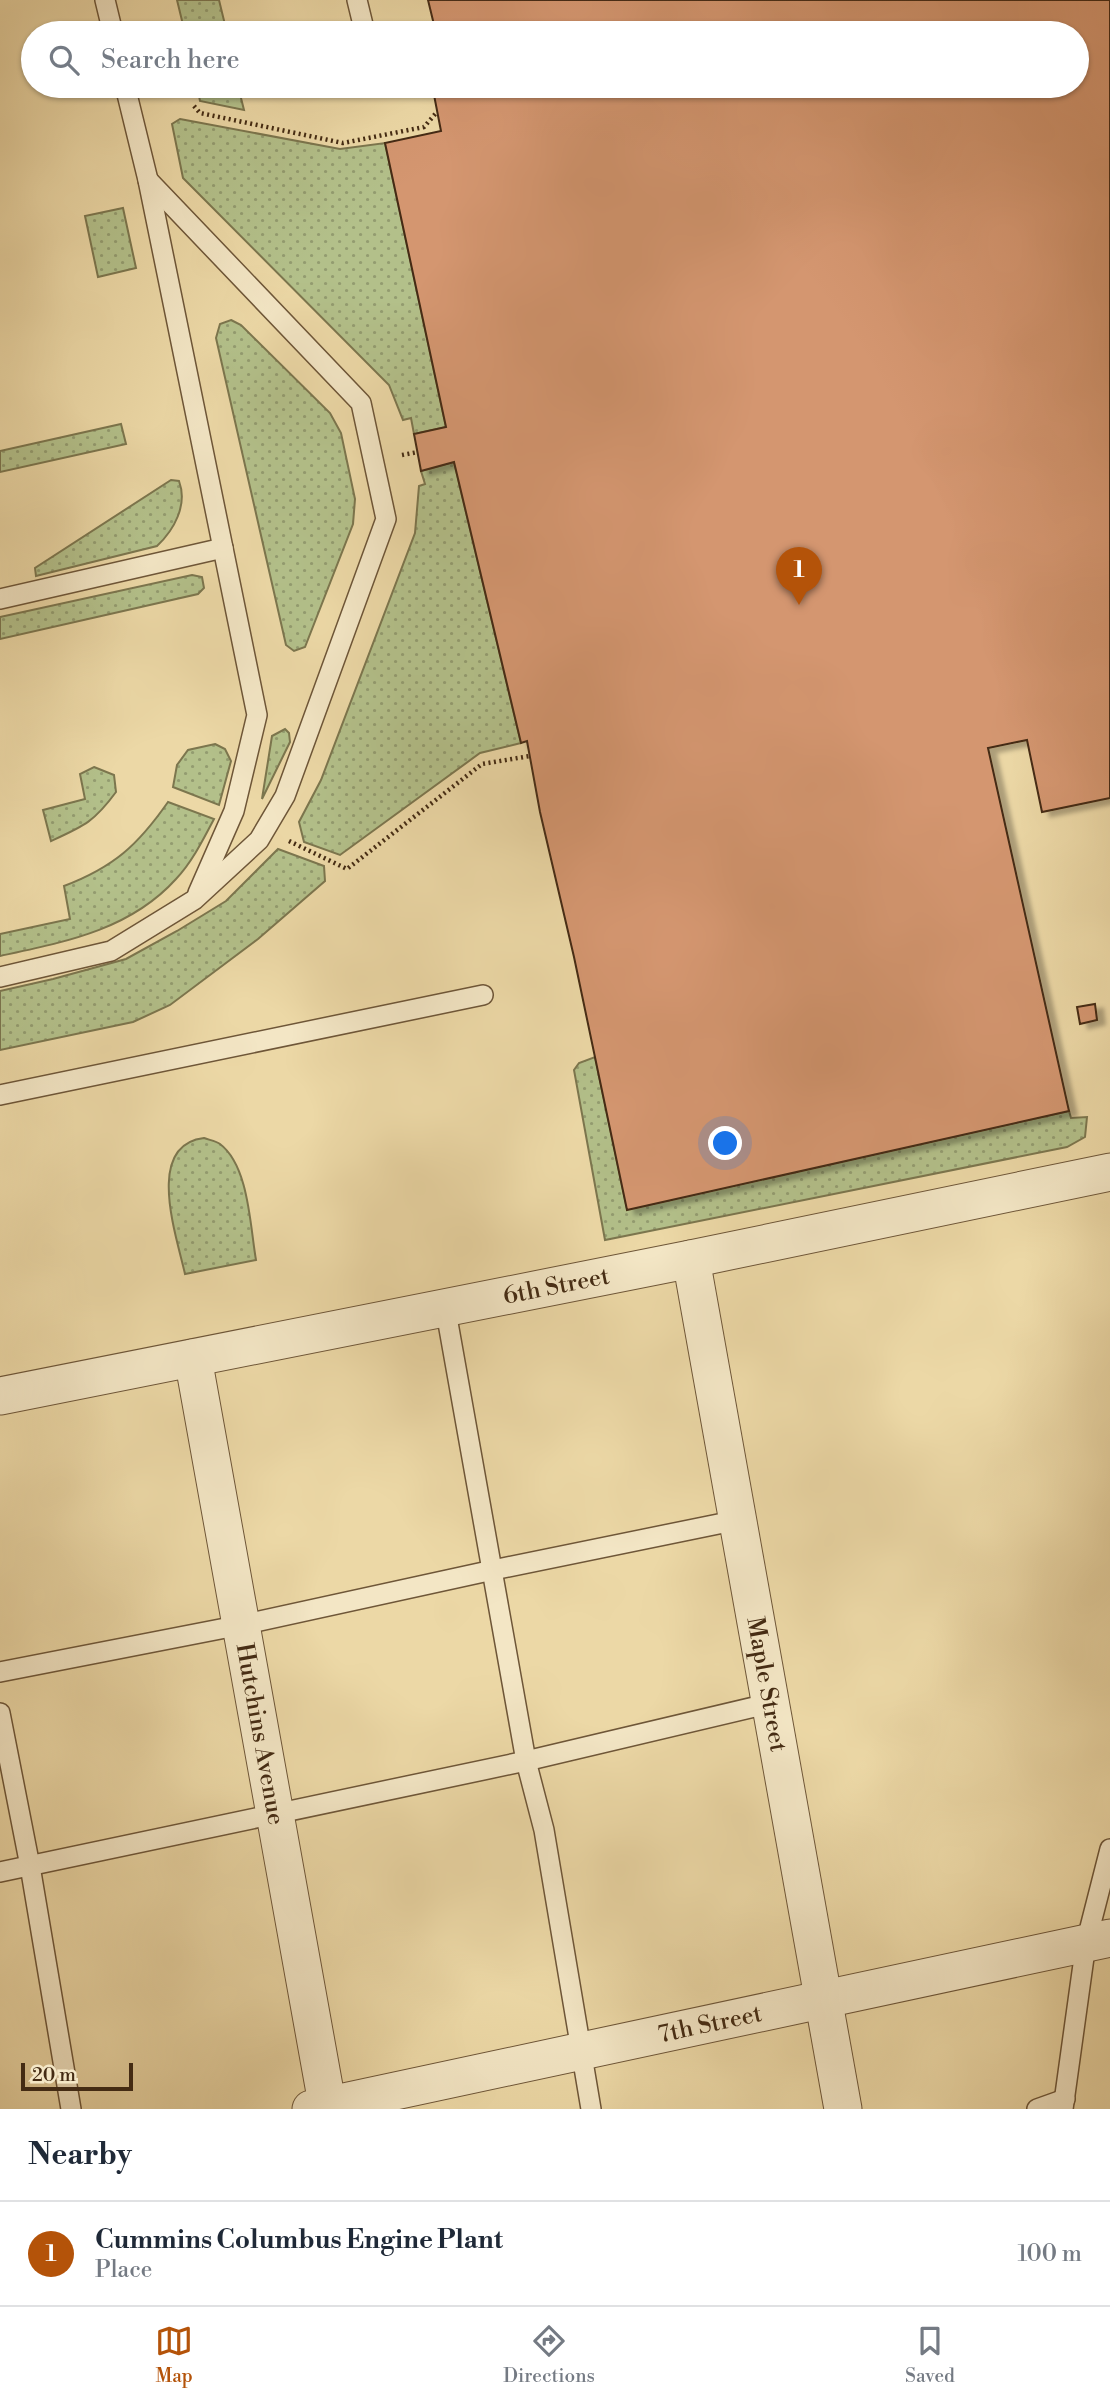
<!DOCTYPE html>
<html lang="en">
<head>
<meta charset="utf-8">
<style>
  body { margin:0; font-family:"Libre Bodoni",serif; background:#f2f2f3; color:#1f2937 }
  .scale { position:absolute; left:21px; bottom:18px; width:112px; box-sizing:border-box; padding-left:7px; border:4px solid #442b13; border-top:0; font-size:19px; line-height:24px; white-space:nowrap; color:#442b13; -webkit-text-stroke:5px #f3e6c5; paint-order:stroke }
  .you { position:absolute; left:726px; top:1144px; width:24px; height:24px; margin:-18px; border:5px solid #fff; border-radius:50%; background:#1a73e8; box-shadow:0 0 0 10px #1a73e833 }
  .badge { display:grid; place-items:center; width:46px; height:46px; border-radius:50%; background:#b45309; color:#fff; font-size:23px; font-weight:700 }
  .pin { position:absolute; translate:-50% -58px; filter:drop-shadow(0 2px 4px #0008) }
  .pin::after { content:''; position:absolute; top:37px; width:24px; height:21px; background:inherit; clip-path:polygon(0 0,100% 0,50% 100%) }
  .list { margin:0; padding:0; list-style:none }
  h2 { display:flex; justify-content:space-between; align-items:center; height:91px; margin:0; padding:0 28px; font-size:30px }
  h2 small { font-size:23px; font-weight:400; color:#747a83 }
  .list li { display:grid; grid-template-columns:46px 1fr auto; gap:21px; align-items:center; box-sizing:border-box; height:105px; padding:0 28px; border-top:2px solid #e0e1e3 }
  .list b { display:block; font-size:26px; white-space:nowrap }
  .list p { margin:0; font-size:23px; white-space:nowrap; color:#747a83 }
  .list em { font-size:23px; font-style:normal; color:#747a83 }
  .icon { flex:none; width:38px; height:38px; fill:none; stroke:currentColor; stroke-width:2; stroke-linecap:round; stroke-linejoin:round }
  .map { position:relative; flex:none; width:1110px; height:2109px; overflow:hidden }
  .search { position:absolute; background:#fff; box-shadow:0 2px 5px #0004; left:21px; right:21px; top:21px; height:77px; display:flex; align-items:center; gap:18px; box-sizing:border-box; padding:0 24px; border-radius:38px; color:#747a83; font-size:26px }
  .sheet { height:196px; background:#fff }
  nav { display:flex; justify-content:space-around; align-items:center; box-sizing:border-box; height:98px; border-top:2px solid #e0e1e3; background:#fff; font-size:19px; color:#747a83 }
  nav a { display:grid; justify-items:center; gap:4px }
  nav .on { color:#b45309 }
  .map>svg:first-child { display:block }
  .green { fill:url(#green-dots); stroke:#7c764e; stroke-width:2 }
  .building { fill:#d4966f; stroke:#442b13; stroke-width:2; filter:url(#shadow) }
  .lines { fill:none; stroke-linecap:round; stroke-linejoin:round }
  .service-casing { stroke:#6e5638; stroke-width:22 }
  .minor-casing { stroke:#6e5638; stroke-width:39 }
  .path { stroke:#442b13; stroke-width:4.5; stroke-dasharray:2 3.5; stroke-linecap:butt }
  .service { stroke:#f3e6c5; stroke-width:19 }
  .minor { stroke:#f3e6c5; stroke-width:37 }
  .labels { text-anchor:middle; stroke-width:6; stroke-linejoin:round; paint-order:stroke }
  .street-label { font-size:24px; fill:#442b13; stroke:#f3e6c5 }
</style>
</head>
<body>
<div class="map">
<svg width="1110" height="2109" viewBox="0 0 1110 2109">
  <defs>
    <pattern id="green-dots" width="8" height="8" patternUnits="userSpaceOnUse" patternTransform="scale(1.75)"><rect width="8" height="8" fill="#b3c08a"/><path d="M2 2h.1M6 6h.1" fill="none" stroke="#939c70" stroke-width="1.8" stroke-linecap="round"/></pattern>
    <filter id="shadow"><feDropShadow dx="8" dy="4.5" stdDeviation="2" flood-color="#0004"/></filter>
  </defs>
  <rect width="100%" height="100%" fill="#ecd8a6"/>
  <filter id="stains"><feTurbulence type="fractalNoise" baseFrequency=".00286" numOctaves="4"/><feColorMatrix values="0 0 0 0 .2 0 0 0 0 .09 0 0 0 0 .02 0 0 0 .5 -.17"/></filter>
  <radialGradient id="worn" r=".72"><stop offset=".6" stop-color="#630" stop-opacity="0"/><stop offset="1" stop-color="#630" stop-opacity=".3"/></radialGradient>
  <g class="green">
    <polygon points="177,0 219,0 227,33 185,33"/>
    <polygon points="197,86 238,86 244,110 200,101"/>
    <polygon points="180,119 340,149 385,143 446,427 414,434 411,418 403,420 389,385 183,178 172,124"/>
    <polygon points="123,208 136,268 98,277 85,216"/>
    <polygon points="231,320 241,325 330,413 341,433 355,499 353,524 305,647 294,651 286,645 216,338 220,324"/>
    <polygon points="121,424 126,444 0,472 0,451"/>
    <polygon points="454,462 521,743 480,753 340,855 304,842 299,822 321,780 415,533 419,486 425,484 421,471"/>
    <path d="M171,480L179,481C188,505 174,530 157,546L36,576L35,568Z"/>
    <polygon points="192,575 202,577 204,588 198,594 0,639 0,617"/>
    <polygon points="285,729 289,733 290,742 262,799 272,736"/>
    <polygon points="215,744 225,749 231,761 219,805 173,787 177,765 188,750"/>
    <path d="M94,767L114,775L116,792C94,822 84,826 51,841L43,810L85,799L80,774Z"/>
    <path d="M168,802L214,819C203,840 192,862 176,879C130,930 65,942 0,956V934L70,919L64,886C114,867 138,845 168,802Z"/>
    <polygon points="278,849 324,866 325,881 258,939 170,1005 133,1022 0,1050 0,991 53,979 126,959 177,931 226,901"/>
    <polygon points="595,1057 627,1209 1069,1111 1071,1118 1087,1117 1085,1137 1067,1147 605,1240 574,1070 579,1063"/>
    <path d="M204,1138C209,1140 216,1141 220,1144C249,1166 250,1226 256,1260L185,1274C177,1237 144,1145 204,1138Z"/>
  </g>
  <g class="building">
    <polygon points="428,0 1110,0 1110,798 1042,812 1027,740 988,748 1069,1111 627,1210 574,957 540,812 527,741 521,743 454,462 421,471 414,434 446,427 385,143 441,131 434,95 449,94 447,86 1077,86 1077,33 436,33"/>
    <polygon points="1095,1004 1097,1020 1080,1024 1077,1007"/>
  </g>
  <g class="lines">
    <g class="service-casing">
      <g id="service">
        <polyline points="105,0 113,33"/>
        <polyline points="357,0 365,33"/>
        <polyline points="125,86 148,180 257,715 234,811 198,893"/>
        <polyline points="0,599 223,548"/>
        <polyline points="0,977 111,951 194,900 259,840 285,796 386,519 361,403 148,180"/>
        <polyline points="0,1095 483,995"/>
        <polyline points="445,1306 526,1761 544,1830 591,2109"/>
        <polyline points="0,1672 241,1625 493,1570 738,1520"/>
        <polyline points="0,1713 30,1866 71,2109"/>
        <polyline points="0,1872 526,1761 771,1703"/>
        <polyline points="1037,2109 1065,2099"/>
        <polyline points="1063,2109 1086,1943 1110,1849"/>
      </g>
    </g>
    <g class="minor-casing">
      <g id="minor">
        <path id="s1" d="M691,1259L843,2109"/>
        <path id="s2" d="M193,1358L328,2109"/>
        <path id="s3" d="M0,1396L691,1259L1110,1172"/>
        <path id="s4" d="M311,2109L1110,1938"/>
      </g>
    </g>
    <g class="path">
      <polyline points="194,106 200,113 343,143 424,127 437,112"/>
      <polyline points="402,455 418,452"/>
      <polyline points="289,841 347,869 482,764 530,756"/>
    </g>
    <use href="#service" class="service"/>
    <use href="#minor" class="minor"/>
  </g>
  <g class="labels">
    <g class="street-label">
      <text dy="8" stroke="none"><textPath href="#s3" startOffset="567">6th Street</textPath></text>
      <text dy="8" stroke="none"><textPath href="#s1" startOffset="432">Maple Street</textPath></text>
      <text dy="8" stroke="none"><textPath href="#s2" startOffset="382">Hutchins Avenue</textPath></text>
      <text dy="8" stroke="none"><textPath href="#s4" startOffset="408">7th Street</textPath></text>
    </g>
  </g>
  <rect width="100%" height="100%" filter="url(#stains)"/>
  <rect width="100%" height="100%" fill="url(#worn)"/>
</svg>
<div class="scale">20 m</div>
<div class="you"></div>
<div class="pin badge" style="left:799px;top:605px">1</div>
<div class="search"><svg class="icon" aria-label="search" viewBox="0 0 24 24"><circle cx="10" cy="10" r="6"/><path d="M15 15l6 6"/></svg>Search here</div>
</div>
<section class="sheet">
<h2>Nearby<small></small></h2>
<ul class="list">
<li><span class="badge">1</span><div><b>Cummins Columbus Engine Plant</b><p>Place</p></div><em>100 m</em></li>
</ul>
</section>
<nav>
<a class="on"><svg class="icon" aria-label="map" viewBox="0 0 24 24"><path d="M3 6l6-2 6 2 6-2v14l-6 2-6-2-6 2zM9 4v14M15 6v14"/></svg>Map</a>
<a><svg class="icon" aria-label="directions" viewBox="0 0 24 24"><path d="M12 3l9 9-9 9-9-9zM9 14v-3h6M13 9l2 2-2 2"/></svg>Directions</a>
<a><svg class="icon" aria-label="saved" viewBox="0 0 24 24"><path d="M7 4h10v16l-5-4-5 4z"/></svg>Saved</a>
</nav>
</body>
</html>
